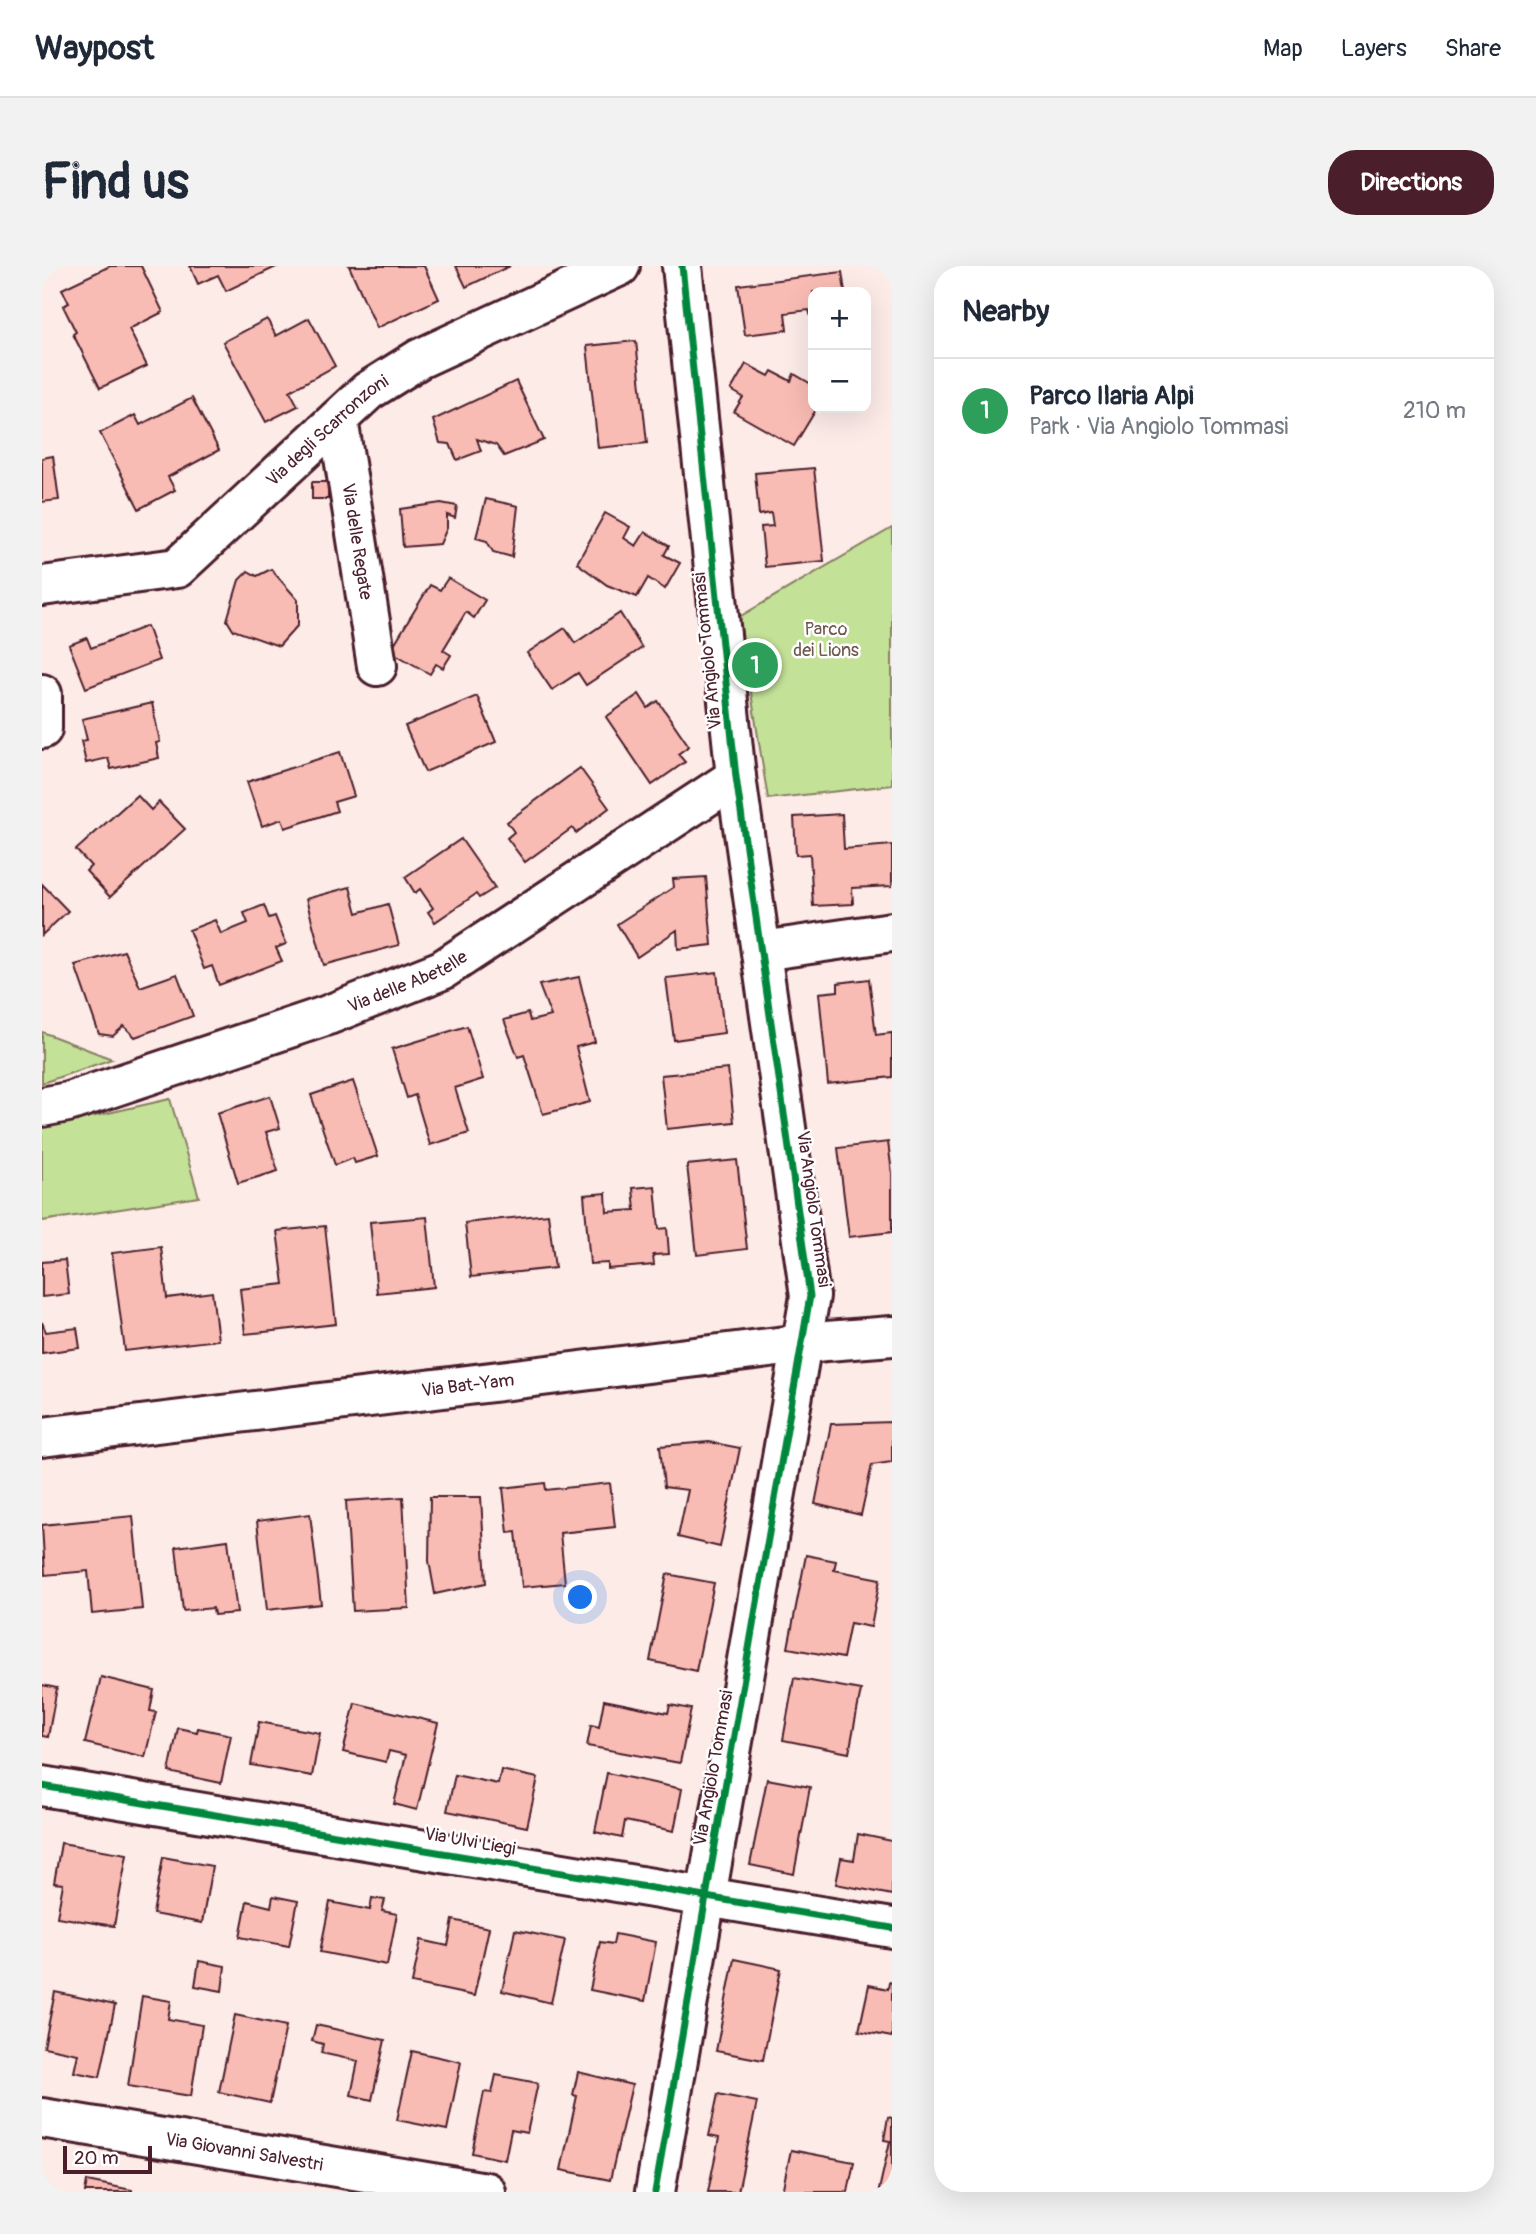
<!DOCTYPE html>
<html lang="en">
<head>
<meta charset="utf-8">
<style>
  body { margin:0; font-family:Pangolin,sans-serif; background:#f2f2f3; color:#1f2937 }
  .controls { position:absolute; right:21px; top:21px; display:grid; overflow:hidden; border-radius:14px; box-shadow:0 7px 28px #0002 }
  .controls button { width:63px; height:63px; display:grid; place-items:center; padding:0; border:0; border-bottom:2px solid #e0e1e3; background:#fff; color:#1f2937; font:35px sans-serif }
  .scale { position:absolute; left:21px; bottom:18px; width:89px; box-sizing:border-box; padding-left:7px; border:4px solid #4a1f2b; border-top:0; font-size:19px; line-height:24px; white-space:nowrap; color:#4a1f2b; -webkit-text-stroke:5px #fff; paint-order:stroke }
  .you { position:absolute; left:539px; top:1332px; width:24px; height:24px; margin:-18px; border:5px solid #fff; border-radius:50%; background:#1a73e8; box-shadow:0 0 0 10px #1a73e833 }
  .badge { display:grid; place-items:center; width:46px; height:46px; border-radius:50%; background:#4a1f2b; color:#fff; font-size:23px; font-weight:700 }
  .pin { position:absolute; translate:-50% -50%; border:4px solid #fff; box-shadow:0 2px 7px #0006 }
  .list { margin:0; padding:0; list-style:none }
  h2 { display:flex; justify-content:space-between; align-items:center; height:91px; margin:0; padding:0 28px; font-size:30px }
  h2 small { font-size:23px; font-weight:400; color:#747a83 }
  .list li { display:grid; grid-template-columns:46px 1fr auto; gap:21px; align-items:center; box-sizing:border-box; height:105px; padding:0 28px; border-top:2px solid #e0e1e3 }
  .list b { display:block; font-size:26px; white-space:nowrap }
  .list p { margin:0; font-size:23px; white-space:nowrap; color:#747a83 }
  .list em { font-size:23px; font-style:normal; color:#747a83 }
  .map { position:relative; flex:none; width:850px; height:1926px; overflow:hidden; border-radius:28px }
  header { display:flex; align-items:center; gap:42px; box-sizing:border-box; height:98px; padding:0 35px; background:#fff; border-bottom:2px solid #e0e1e3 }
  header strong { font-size:33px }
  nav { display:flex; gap:38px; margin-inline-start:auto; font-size:24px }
  .intro { display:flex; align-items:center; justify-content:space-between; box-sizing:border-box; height:168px; padding:0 42px }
  h1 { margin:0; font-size:49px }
  .button { padding:18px 32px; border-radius:28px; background:#4a1f2b; color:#fff; font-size:24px; font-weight:700 }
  main { display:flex; gap:42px; padding:0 42px }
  aside { flex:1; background:#fff; border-radius:28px; box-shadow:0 7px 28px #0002 }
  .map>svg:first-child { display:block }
  .green { fill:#c4e198; stroke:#878062; stroke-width:2 }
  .building { fill:#f8bcb4; stroke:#4a1f2b; stroke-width:2 }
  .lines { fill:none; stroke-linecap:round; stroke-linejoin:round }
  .minor-casing { stroke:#4a1f2b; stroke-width:44 }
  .minor { stroke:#fff; stroke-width:38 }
  .cycleway-casing { stroke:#fff; stroke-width:11 }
  .cycleway { stroke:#00873e; stroke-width:7 }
  .labels { text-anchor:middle; stroke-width:5; stroke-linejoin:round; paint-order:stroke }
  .street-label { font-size:18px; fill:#4a1f2b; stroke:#fff }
  .park-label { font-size:18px; fill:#6f594c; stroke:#fff }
</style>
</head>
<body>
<header>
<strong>Waypost</strong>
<nav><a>Map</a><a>Layers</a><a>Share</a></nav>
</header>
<div class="intro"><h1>Find us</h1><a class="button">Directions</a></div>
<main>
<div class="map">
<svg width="850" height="1926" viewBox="0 0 850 1926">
  <rect width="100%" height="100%" fill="#fdebe8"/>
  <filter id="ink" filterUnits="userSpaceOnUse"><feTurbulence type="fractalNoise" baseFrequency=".0143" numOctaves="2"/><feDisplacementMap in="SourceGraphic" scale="14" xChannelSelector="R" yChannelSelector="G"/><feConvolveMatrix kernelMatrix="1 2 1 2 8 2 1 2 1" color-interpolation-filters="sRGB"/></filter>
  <g filter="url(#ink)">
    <g class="green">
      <polygon points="850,262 850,519 726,533 697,351"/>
      <polygon points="0,766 70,793 0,817"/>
      <polygon points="128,833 157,931 0,955 0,862"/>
    </g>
    <g class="building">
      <polygon points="68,0 99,0 121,46 87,63 105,100 58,122 31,68 34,66 21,40 27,37 20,23"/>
      <polygon points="148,0 236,0 184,25 176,9 156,18"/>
      <polygon points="307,0 382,0 397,33 335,62"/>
      <polygon points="414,0 468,0 424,21"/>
      <polygon points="800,6 803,26 771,26 771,58 767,44 743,47 745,64 703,69 696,19"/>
      <polygon points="267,52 293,100 248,125 256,140 224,156 181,76 225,53 234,70"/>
      <polygon points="594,75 605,177 556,182 545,80"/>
      <polygon points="704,98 727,110 730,105 749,115 752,108 771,119 771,142 775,142 752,180 692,146 701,131 689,124"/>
      <polygon points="474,115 502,174 462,190 454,179 435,173 439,185 415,194 408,178 398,177 391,154"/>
      <polygon points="150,132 177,184 126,211 133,224 97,243 58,167 93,149 98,159"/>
      <polygon points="11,190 17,234 0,236 0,192"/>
      <polygon points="772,202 782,295 723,301 719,261 731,260 729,247 717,249 713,207"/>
      <rect x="270" y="216" width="16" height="17"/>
      <polygon points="444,233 476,240 470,291 451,286 445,275 434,272"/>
      <polygon points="399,237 415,240 413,252 405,249 405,262 398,278 361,281 358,243"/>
      <polygon points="563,247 588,261 582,272 594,280 603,266 627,280 622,289 638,297 623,323 606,312 595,331 565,319 535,297"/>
      <polygon points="229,303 256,334 256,359 237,380 191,364 185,354 197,314 206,305 215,310"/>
      <polygon points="406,312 443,334 432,352 424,346 401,384 409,389 401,402 394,398 388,408 348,385 388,319 398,324"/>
      <polygon points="578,347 600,382 544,419 536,407 510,424 485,387 523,362 533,377"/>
      <polygon points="105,360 117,394 44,422 27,379 45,372 49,382"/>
      <polygon points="597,428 606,442 616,435 647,480 636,488 643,496 610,519 564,451"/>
      <polygon points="435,430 454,476 383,506 363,460"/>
      <polygon points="110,437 118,476 114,477 117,492 69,503 66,492 44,497 39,475 45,474 40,453"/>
      <polygon points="298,486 312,530 292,536 295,545 243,562 240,553 220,560 205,516"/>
      <polygon points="538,502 567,542 534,567 530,562 483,596 465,572 472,566 465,556"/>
      <polygon points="95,529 109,544 117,536 143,563 68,631 44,605 49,600 34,584"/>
      <polygon points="800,548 802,583 850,579 850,620 810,622 811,638 771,640 768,588 754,589 752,551"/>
      <polygon points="419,573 453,622 437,632 434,628 393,656 386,646 391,642 378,623 373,627 363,611"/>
      <polygon points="664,611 670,679 636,683 635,664 595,691 575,658 632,621 631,613"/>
      <polygon points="0,618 26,645 0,669"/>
      <polygon points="308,621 315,647 346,638 357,679 282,699 264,633"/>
      <polygon points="222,639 227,652 233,650 244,678 234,682 240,695 177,719 170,700 162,703 147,664 173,654 179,668 206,657 202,647"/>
      <polygon points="82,685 98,721 135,708 151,750 93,771 82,760 71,770 57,768 33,699"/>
      <polygon points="675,706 682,767 632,774 624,712"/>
      <polygon points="537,711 553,776 534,781 548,836 501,848 482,789 476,791 462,754 486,747 488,755 509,750 497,719"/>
      <polygon points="827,713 834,769 850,767 850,811 786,818 777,727 796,725 796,717"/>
      <polygon points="425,760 441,813 413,822 427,867 388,879 373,829 365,832 350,783"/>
      <polygon points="686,803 692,856 625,863 619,809"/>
      <polygon points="311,815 336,890 313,897 311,892 293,899 269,829"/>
      <polygon points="228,830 238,862 224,866 236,905 196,917 175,847"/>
      <polygon points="846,876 850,907 850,966 807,971 796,882"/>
      <polygon points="695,894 705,983 655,989 645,899"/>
      <polygon points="613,920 617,963 625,962 627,988 611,989 612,999 566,1003 566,997 548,998 542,929 564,927 565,946 593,944 591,922"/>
      <polygon points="506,948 513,1002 429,1011 423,957"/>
      <polygon points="385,951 392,1021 335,1027 328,956"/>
      <polygon points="283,960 294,1058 203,1068 198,1023 242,1018 235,965"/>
      <polygon points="119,981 125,1032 170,1026 176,1074 83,1085 70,987"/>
      <polygon points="23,994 27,1028 0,1031 0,996"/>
      <polygon points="0,1056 4,1066 35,1062 38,1082 0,1087"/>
      <polygon points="850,1156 850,1196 830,1199 819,1249 773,1238 789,1158"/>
      <polygon points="667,1176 698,1182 678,1281 636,1271 646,1224 622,1221 618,1180"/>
      <polygon points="503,1217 504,1224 568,1217 573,1261 518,1267 523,1317 480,1321 474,1266 466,1267 461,1222"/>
      <polygon points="361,1231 367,1342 311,1345 304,1235"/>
      <polygon points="388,1231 439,1231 444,1317 393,1328 387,1295"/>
      <polygon points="268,1248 279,1338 225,1344 215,1255"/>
      <polygon points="91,1250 100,1343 50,1348 46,1305 3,1309 0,1259"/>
      <polygon points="186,1274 195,1347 172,1349 171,1342 141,1345 134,1281"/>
      <polygon points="764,1289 794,1295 792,1304 838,1313 829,1361 808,1357 801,1392 746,1382"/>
      <polygon points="625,1308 672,1317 654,1405 608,1395"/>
      <polygon points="59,1411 112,1424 108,1445 114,1446 103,1491 43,1477"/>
      <polygon points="752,1412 819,1424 807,1487 741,1474"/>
      <polygon points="0,1419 15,1422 6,1471 0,1470"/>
      <polygon points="562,1434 626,1447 628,1439 649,1443 638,1497 545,1480 549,1459 557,1461"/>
      <polygon points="313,1437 396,1457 375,1544 352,1538 364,1489 347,1485 344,1496 301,1486"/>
      <polygon points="217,1456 278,1467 270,1510 209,1499"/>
      <polygon points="136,1462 155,1466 156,1462 189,1469 179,1517 127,1506"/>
      <polygon points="459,1504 496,1512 485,1561 405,1545 413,1509 456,1518"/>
      <polygon points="565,1507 640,1523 632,1565 583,1555 580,1572 553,1566"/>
      <polygon points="725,1513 768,1521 752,1608 708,1599"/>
      <polygon points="816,1568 850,1575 850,1629 794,1618 799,1592 812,1594"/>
      <polygon points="19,1577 85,1588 72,1660 15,1651 21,1618 12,1617"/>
      <polygon points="121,1591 170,1600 160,1657 111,1648"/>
      <polygon points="231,1630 256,1635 247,1680 198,1671 205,1635 229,1641"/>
      <polygon points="330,1632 343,1634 340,1645 355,1648 345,1699 278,1686 288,1636 328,1644"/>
      <polygon points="411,1654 447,1662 432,1730 370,1717 379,1674 406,1680"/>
      <polygon points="473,1664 523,1674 509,1737 460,1725"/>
      <polygon points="573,1668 614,1676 603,1735 548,1724 558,1676 571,1678"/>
      <polygon points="692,1693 739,1703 721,1794 674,1785"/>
      <polygon points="157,1695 183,1700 180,1725 153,1720"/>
      <polygon points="847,1716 850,1717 850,1771 817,1765 827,1719 846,1723"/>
      <polygon points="13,1726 73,1739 58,1811 32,1806 36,1788 2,1781"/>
      <polygon points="100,1730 129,1735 126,1753 160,1759 149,1830 86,1820"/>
      <polygon points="193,1749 244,1760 228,1837 177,1826"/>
      <polygon points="274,1759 343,1774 330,1834 309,1829 316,1795 279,1787 281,1778 270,1775"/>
      <polygon points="370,1785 419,1796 405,1864 355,1854"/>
      <polygon points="536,1806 590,1819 568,1914 519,1904 535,1830 531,1829"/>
      <polygon points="454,1809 496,1817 485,1867 469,1864 463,1894 430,1887 442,1826 450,1827"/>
      <polygon points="676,1828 715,1836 696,1926 666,1926 677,1872 667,1870"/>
      <polygon points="846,1851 850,1852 850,1926 837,1924 848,1875 842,1874"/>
      <polygon points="749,1884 812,1896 806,1926 740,1926"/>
      <polygon points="45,1915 90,1924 90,1926 43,1926"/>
    </g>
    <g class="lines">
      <g class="minor-casing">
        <g id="minor">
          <path id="s1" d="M296,153L335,400"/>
          <path id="s2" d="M0,320L135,302L326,125L377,93L578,0"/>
          <polyline points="0,428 0,463"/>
          <polyline points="720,685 850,666"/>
          <path id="s3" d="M0,841L26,836L286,749L400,704L694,511"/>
          <path id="s4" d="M0,1171L785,1075L850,1070"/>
          <polyline points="0,1520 850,1662"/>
          <path id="s5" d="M0,1852L444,1926"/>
          <polyline points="613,1926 768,1030 694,511 640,0"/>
        </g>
      </g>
      <use href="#minor" class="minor"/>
      <g class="cycleway-casing">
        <g id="cycleway">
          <polyline points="0,1520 850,1662"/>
          <polyline points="613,1926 768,1030 694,511 640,0"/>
        </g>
      </g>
      <use href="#cycleway" class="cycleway"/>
    </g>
  </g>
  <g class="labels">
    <g class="street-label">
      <text dy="6" stroke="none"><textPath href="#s2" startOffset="340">Via degli Scarronzoni</textPath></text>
      <text dy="6" stroke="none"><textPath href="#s1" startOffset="124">Via delle Regate</textPath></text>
      <text transform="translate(665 385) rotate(-96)" y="6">Via Angiolo Tommasi</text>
      <text dy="6" stroke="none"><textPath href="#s3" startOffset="387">Via delle Abetelle</textPath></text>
      <text transform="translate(772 943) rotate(82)" y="6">Via Angiolo Tommasi</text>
      <text dy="6" stroke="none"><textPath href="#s4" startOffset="429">Via Bat-Yam</textPath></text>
      <text transform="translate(671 1502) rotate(-80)" y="6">Via Angiolo Tommasi</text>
      <text transform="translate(428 1575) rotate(10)" y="6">Via Ulvi Liegi</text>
      <text dy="6" stroke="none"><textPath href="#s5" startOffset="205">Via Giovanni Salvestri</textPath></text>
    </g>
    <g class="park-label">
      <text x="784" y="369">Parco<tspan x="784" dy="21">dei Lions</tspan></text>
    </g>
  </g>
</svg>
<div class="controls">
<button>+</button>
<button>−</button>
</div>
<div class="scale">20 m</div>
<div class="you"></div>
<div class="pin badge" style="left:713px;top:399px;background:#2e9e5b">1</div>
</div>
<aside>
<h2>Nearby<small></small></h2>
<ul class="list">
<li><span class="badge" style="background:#2e9e5b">1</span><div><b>Parco Ilaria Alpi</b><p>Park · Via Angiolo Tommasi</p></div><em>210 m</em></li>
</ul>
</aside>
</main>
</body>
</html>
